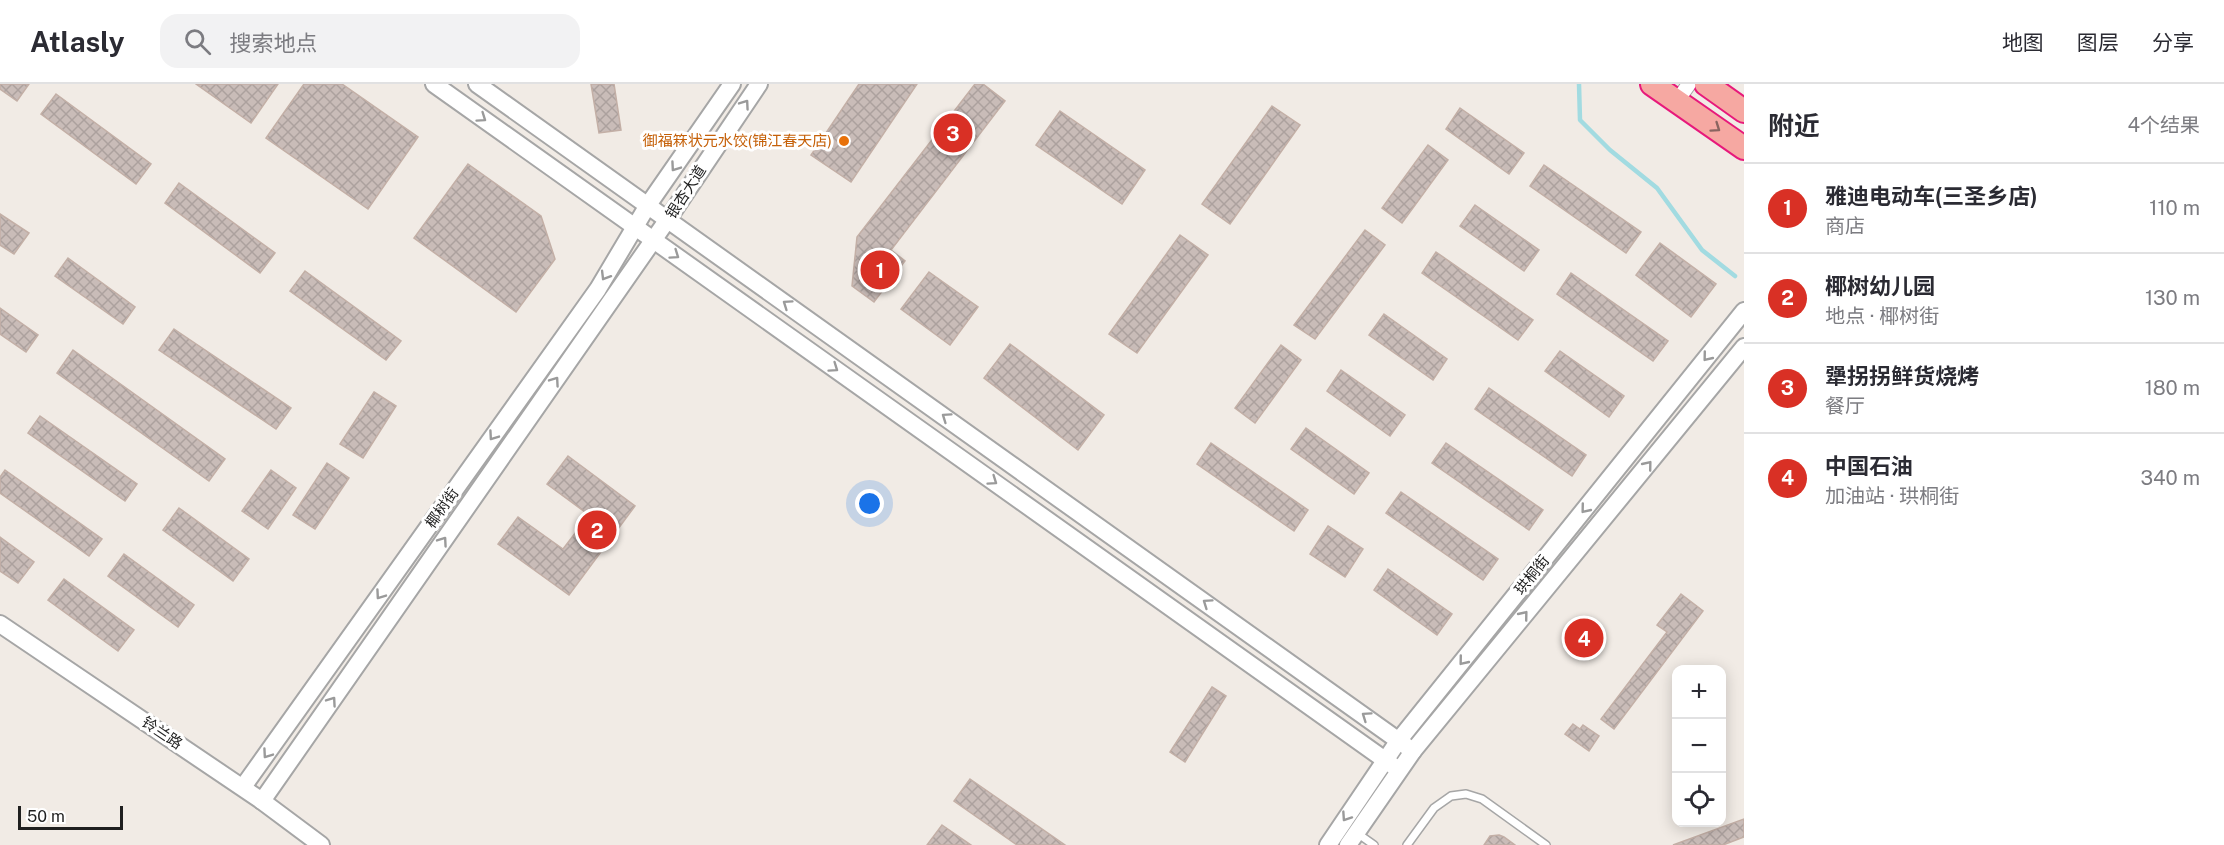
<!DOCTYPE html>
<html lang="zh">
<head>
<meta charset="utf-8">
<style>
  body { margin:0; font-family:"Public Sans","Noto Sans SC",sans-serif; background:#f2f2f3; color:#2b2b33 }
  .controls { position:absolute; right:18px; bottom:18px; display:grid; overflow:hidden; border-radius:12px; box-shadow:0 3px 15px #0003 }
  .controls button { width:54px; height:54px; display:grid; place-items:center; padding:0; border:0; border-bottom:2px solid #e1e1e2; background:#fff; color:#2b2b33; font:30px sans-serif }
  .scale { position:absolute; left:18px; bottom:15px; width:105px; box-sizing:border-box; padding-left:6px; border:3px solid #1f1f1f; border-top:0; font-size:16px; line-height:21px; white-space:nowrap; color:#1f1f1f; -webkit-text-stroke:4px #fff; paint-order:stroke }
  .you { position:absolute; left:870px; top:420px; width:21px; height:21px; margin:-15px; border:4px solid #fff; border-radius:50%; background:#1a73e8; box-shadow:0 0 0 9px #1a73e833 }
  .badge { display:grid; place-items:center; width:39px; height:39px; border-radius:50%; background:#d93025; color:#fff; font-size:20px; font-weight:700 }
  .pin { position:absolute; translate:-50% -50%; border:3px solid #fff; box-shadow:0 2px 6px #0006 }
  .list { margin:0; padding:0; list-style:none }
  h2 { display:flex; justify-content:space-between; align-items:center; height:78px; margin:0; padding:0 24px; font-size:26px }
  h2 small { font-size:20px; font-weight:400; color:#7c7c81 }
  .list li { display:grid; grid-template-columns:39px 1fr auto; gap:18px; align-items:center; box-sizing:border-box; height:90px; padding:0 24px; border-top:2px solid #e1e1e2 }
  .list b { display:block; font-size:22px; white-space:nowrap }
  .list p { margin:0; font-size:20px; white-space:nowrap; color:#7c7c81 }
  .list em { font-size:20px; font-style:normal; color:#7c7c81 }
  .icon { flex:none; width:33px; height:33px; fill:none; stroke:currentColor; stroke-width:2; stroke-linecap:round; stroke-linejoin:round }
  .map { position:relative; flex:none; width:1744px; height:761px; overflow:hidden }
  header { display:flex; align-items:center; gap:36px; box-sizing:border-box; height:84px; padding:0 30px; background:#fff; border-bottom:2px solid #e1e1e2 }
  header strong { font-size:28px }
  nav { display:flex; gap:33px; margin-inline-start:auto; font-size:21px }
  .search { width:420px; height:54px; background:#f2f2f3; display:flex; align-items:center; gap:15px; box-sizing:border-box; padding:0 21px; border-radius:18px; color:#7c7c81; font-size:22px }
  main { display:flex }
  aside { flex:1; background:#fff }
  .map>svg:first-child { display:block }
  .lines { fill:none; stroke-linecap:round; stroke-linejoin:round }
  .stream { stroke:#a2dbe1; stroke-width:4.5 }
  .building { fill:url(#building-cross-hatch); stroke:#c3afa6; stroke-width:1.5 }
  .service-casing { stroke:#a6a6a6; stroke-width:10 }
  .minor-casing { stroke:#a6a6a6; stroke-width:16 }
  .tertiary-casing { stroke:#a6a6a6; stroke-width:20 }
  .trunk-casing { stroke:#e7197b; stroke-width:26 }
  .service { stroke:#fff; stroke-width:7 }
  .minor { stroke:#fff; stroke-width:14 }
  .tertiary { stroke:#fff; stroke-width:16 }
  .trunk { stroke:#f6a8a2; stroke-width:22 }
  .oneway { stroke:#9a9a9a }
  .oneway2 { stroke:#8a6460 }
  .food-dot { fill:#e8710a; stroke:#fff; stroke-width:2 }
  .labels { text-anchor:middle; stroke-width:6; stroke-linejoin:round; paint-order:stroke }
  .food-label { font-size:15px; fill:#c56008; stroke:#fff; text-anchor:end }
  .street-label { font-size:15px; fill:#1f1f1f; stroke:#fff }
</style>
</head>
<body>
<header>
<strong>Atlasly</strong>
<div class="search"><svg class="icon" aria-label="search" viewBox="0 0 24 24"><circle cx="10" cy="10" r="6"/><path d="M15 15l6 6"/></svg>搜索地点</div>
<nav><a>地图</a><a>图层</a><a>分享</a></nav>
</header>
<main>
<div class="map">
<svg width="1744" height="761" viewBox="0 0 1744 761">
  <defs>
    <pattern id="building-cross-hatch" width="8" height="8" patternUnits="userSpaceOnUse" patternTransform="scale(1.5)"><rect width="8" height="8" fill="#c9bcb8"/><path d="M0 0l8 8M0 8l8-8" fill="none" stroke="#aca19e"/></pattern>
  </defs>
  <rect width="100%" height="100%" fill="#f1ebe5"/>
  <g class="lines">
    <polyline class="stream" points="1579,0 1580,36 1610,66 1657,104 1702,166 1735,192"/>
  </g>
  <g class="building">
    <polygon points="0,0 29,0 17,17 0,5"/>
    <polygon points="196,0 278,0 251,39"/>
    <polygon points="304,0 342,0 418,53 368,125 266,54"/>
    <polygon points="591,0 614,0 621,46 599,49"/>
    <polygon points="859,0 917,0 851,98 811,71"/>
    <polygon points="975,0 983,0 1005,17 891,166 905,177 874,218 852,202 857,153"/>
    <polygon points="56,10 151,80 136,100 41,30"/>
    <polygon points="1272,22 1300,41 1230,140 1202,120"/>
    <polygon points="1460,24 1524,69 1509,90 1446,45"/>
    <polygon points="1060,27 1145,86 1122,120 1036,61"/>
    <polygon points="1428,61 1448,76 1402,139 1382,124"/>
    <polygon points="468,80 541,132 555,175 516,228 414,154"/>
    <polygon points="1544,81 1641,148 1626,169 1530,102"/>
    <polygon points="179,99 275,169 260,189 165,119"/>
    <polygon points="1475,121 1539,166 1524,187 1460,142"/>
    <polygon points="0,130 29,149 14,170 0,161"/>
    <polygon points="1365,146 1385,161 1315,255 1294,241"/>
    <polygon points="1180,151 1208,171 1137,269 1109,250"/>
    <polygon points="1660,159 1716,200 1691,233 1636,191"/>
    <polygon points="1436,168 1533,236 1518,256 1422,189"/>
    <polygon points="68,174 135,223 123,240 55,192"/>
    <polygon points="305,187 401,257 386,276 290,207"/>
    <polygon points="929,188 978,223 950,261 901,225"/>
    <polygon points="1571,189 1668,257 1653,277 1557,210"/>
    <polygon points="0,224 38,251 26,268 0,250"/>
    <polygon points="1384,230 1447,275 1433,296 1369,251"/>
    <polygon points="174,245 291,324 276,345 159,266"/>
    <polygon points="1010,260 1104,331 1078,366 984,294"/>
    <polygon points="1281,261 1301,276 1255,339 1235,324"/>
    <polygon points="73,266 225,375 209,397 57,289"/>
    <polygon points="1560,267 1624,312 1609,333 1545,287"/>
    <polygon points="1341,286 1405,331 1390,352 1327,307"/>
    <polygon points="1489,304 1586,371 1572,392 1475,325"/>
    <polygon points="374,308 396,322 363,374 340,360"/>
    <polygon points="40,332 137,400 125,417 28,349"/>
    <polygon points="1306,344 1369,389 1354,410 1291,365"/>
    <polygon points="1211,359 1308,426 1294,447 1197,380"/>
    <polygon points="1446,359 1543,426 1529,446 1432,379"/>
    <polygon points="568,372 635,422 569,511 498,460 518,433 563,465 589,431 547,400"/>
    <polygon points="327,379 349,394 315,445 293,431"/>
    <polygon points="5,386 102,455 89,472 0,409 0,393"/>
    <polygon points="271,386 296,404 268,445 242,427"/>
    <polygon points="1401,408 1498,475 1483,496 1386,429"/>
    <polygon points="179,424 249,475 233,497 163,446"/>
    <polygon points="1328,442 1363,465 1345,493 1310,470"/>
    <polygon points="0,453 34,478 18,499 0,487"/>
    <polygon points="124,470 194,521 178,543 108,492"/>
    <polygon points="1388,485 1452,530 1437,551 1374,506"/>
    <polygon points="64,495 134,546 118,567 48,516"/>
    <polygon points="1681,510 1703,527 1614,645 1601,635 1667,548 1657,541"/>
    <polygon points="1212,603 1226,612 1185,678 1170,668"/>
    <polygon points="1573,640 1580,645 1583,641 1599,652 1589,667 1565,650"/>
    <polygon points="970,695 1065,761 1017,761 954,717"/>
    <polygon points="1744,735 1744,753 1723,761 1673,761"/>
    <polygon points="942,741 971,761 927,761"/>
    <polygon points="1499,751 1504,753 1515,761 1484,761 1490,752"/>
  </g>
  <g class="lines">
    <g class="service-casing">
      <g id="service">
        <polyline points="1357,749 1374,761"/>
        <polyline points="1407,761 1434,724 1451,712 1466,710 1482,715 1546,761"/>
      </g>
    </g>
    <g class="minor-casing">
      <polyline id="minor" points="1677,17 1689,0"/>
    </g>
    <g class="tertiary-casing">
      <g id="tertiary">
        <polyline points="434,0 1399,686"/>
        <polyline points="477,0 1413,667"/>
        <polyline points="0,540 262,717 321,761"/>
        <polyline points="243,703 598,205 648,121 732,0"/>
        <polyline points="262,717 668,135 759,0"/>
        <polyline points="1328,761 1399,656 1744,227"/>
        <polyline points="1348,761 1413,667 1744,263"/>
      </g>
    </g>
    <g class="trunk-casing">
      <g id="trunk">
        <polyline points="1652,0 1744,64"/>
        <polyline points="1706,0 1744,27"/>
      </g>
    </g>
    <use href="#service" class="service"/>
    <use href="#minor" class="minor"/>
    <use href="#tertiary" class="tertiary"/>
    <use href="#trunk" class="trunk"/>
  </g>
  <defs><path id="oneway-chevron" d="M-2-3.5L2.5 0L-2 3.5" fill="none" stroke-width="1.6" stroke-linecap="round" stroke-linejoin="round" transform="scale(1.5)"/></defs>
  <g class="oneway">
    <use href="#oneway-chevron" transform="translate(745 20) rotate(-55)"/>
    <use href="#oneway-chevron" transform="translate(482 34) rotate(35)"/>
    <use href="#oneway-chevron" transform="translate(675 83) rotate(125)"/>
    <use href="#oneway-chevron" transform="translate(675 171) rotate(35)"/>
    <use href="#oneway-chevron" transform="translate(605 192) rotate(121)"/>
    <use href="#oneway-chevron" transform="translate(787 220) rotate(-145)"/>
    <use href="#oneway-chevron" transform="translate(1707 273) rotate(129)"/>
    <use href="#oneway-chevron" transform="translate(834 284) rotate(35)"/>
    <use href="#oneway-chevron" transform="translate(555 297) rotate(-55)"/>
    <use href="#oneway-chevron" transform="translate(946 333) rotate(-145)"/>
    <use href="#oneway-chevron" transform="translate(493 352) rotate(125)"/>
    <use href="#oneway-chevron" transform="translate(1648 381) rotate(-51)"/>
    <use href="#oneway-chevron" transform="translate(993 397) rotate(35)"/>
    <use href="#oneway-chevron" transform="translate(1585 425) rotate(129)"/>
    <use href="#oneway-chevron" transform="translate(443 457) rotate(-55)"/>
    <use href="#oneway-chevron" transform="translate(380 511) rotate(125)"/>
    <use href="#oneway-chevron" transform="translate(1207 519) rotate(-145)"/>
    <use href="#oneway-chevron" transform="translate(1524 531) rotate(-51)"/>
    <use href="#oneway-chevron" transform="translate(1463 577) rotate(129)"/>
    <use href="#oneway-chevron" transform="translate(332 617) rotate(-55)"/>
    <use href="#oneway-chevron" transform="translate(1366 632) rotate(-145)"/>
    <use href="#oneway-chevron" transform="translate(267 670) rotate(125)"/>
    <use href="#oneway-chevron" transform="translate(1346 733) rotate(124)"/>
  </g>
  <use class="oneway2" href="#oneway-chevron" transform="translate(1716 44) rotate(35)"/>
  <circle class="food-dot" cx="844" cy="57" r="6"/>
  <g class="labels">
    <g class="food-label">
      <text x="832" y="62">御福箖状元水饺(锦江春天店)</text>
    </g>
    <g class="street-label">
      <text transform="translate(686 108) rotate(-57)" y="5">银杏大道</text>
      <text transform="translate(442 424) rotate(-55)" y="5">椰树街</text>
      <text transform="translate(1532 491) rotate(-51)" y="5">珙桐街</text>
      <text transform="translate(162 649) rotate(34)" y="5">铃兰路</text>
    </g>
  </g>
</svg>
<div class="controls">
<button>+</button>
<button>−</button>
<button><svg class="icon" aria-label="locate" viewBox="0 0 24 24"><circle cx="12" cy="12" r="6"/><path d="M12 2v4M12 18v4M2 12h4M18 12h4"/></svg></button>
</div>
<div class="scale">50 m</div>
<div class="you"></div>
<div class="pin badge" style="left:880px;top:186px">1</div>
<div class="pin badge" style="left:597px;top:446px">2</div>
<div class="pin badge" style="left:953px;top:49px">3</div>
<div class="pin badge" style="left:1584px;top:554px">4</div>
</div>
<aside>
<h2>附近<small>4个结果</small></h2>
<ul class="list">
<li><span class="badge">1</span><div><b>雅迪电动车(三圣乡店)</b><p>商店</p></div><em>110 m</em></li>
<li><span class="badge">2</span><div><b>椰树幼儿园</b><p>地点 · 椰树街</p></div><em>130 m</em></li>
<li><span class="badge">3</span><div><b>犟拐拐鲜货烧烤</b><p>餐厅</p></div><em>180 m</em></li>
<li><span class="badge">4</span><div><b>中国石油</b><p>加油站 · 珙桐街</p></div><em>340 m</em></li>
</ul>
</aside>
</main>
</body>
</html>
